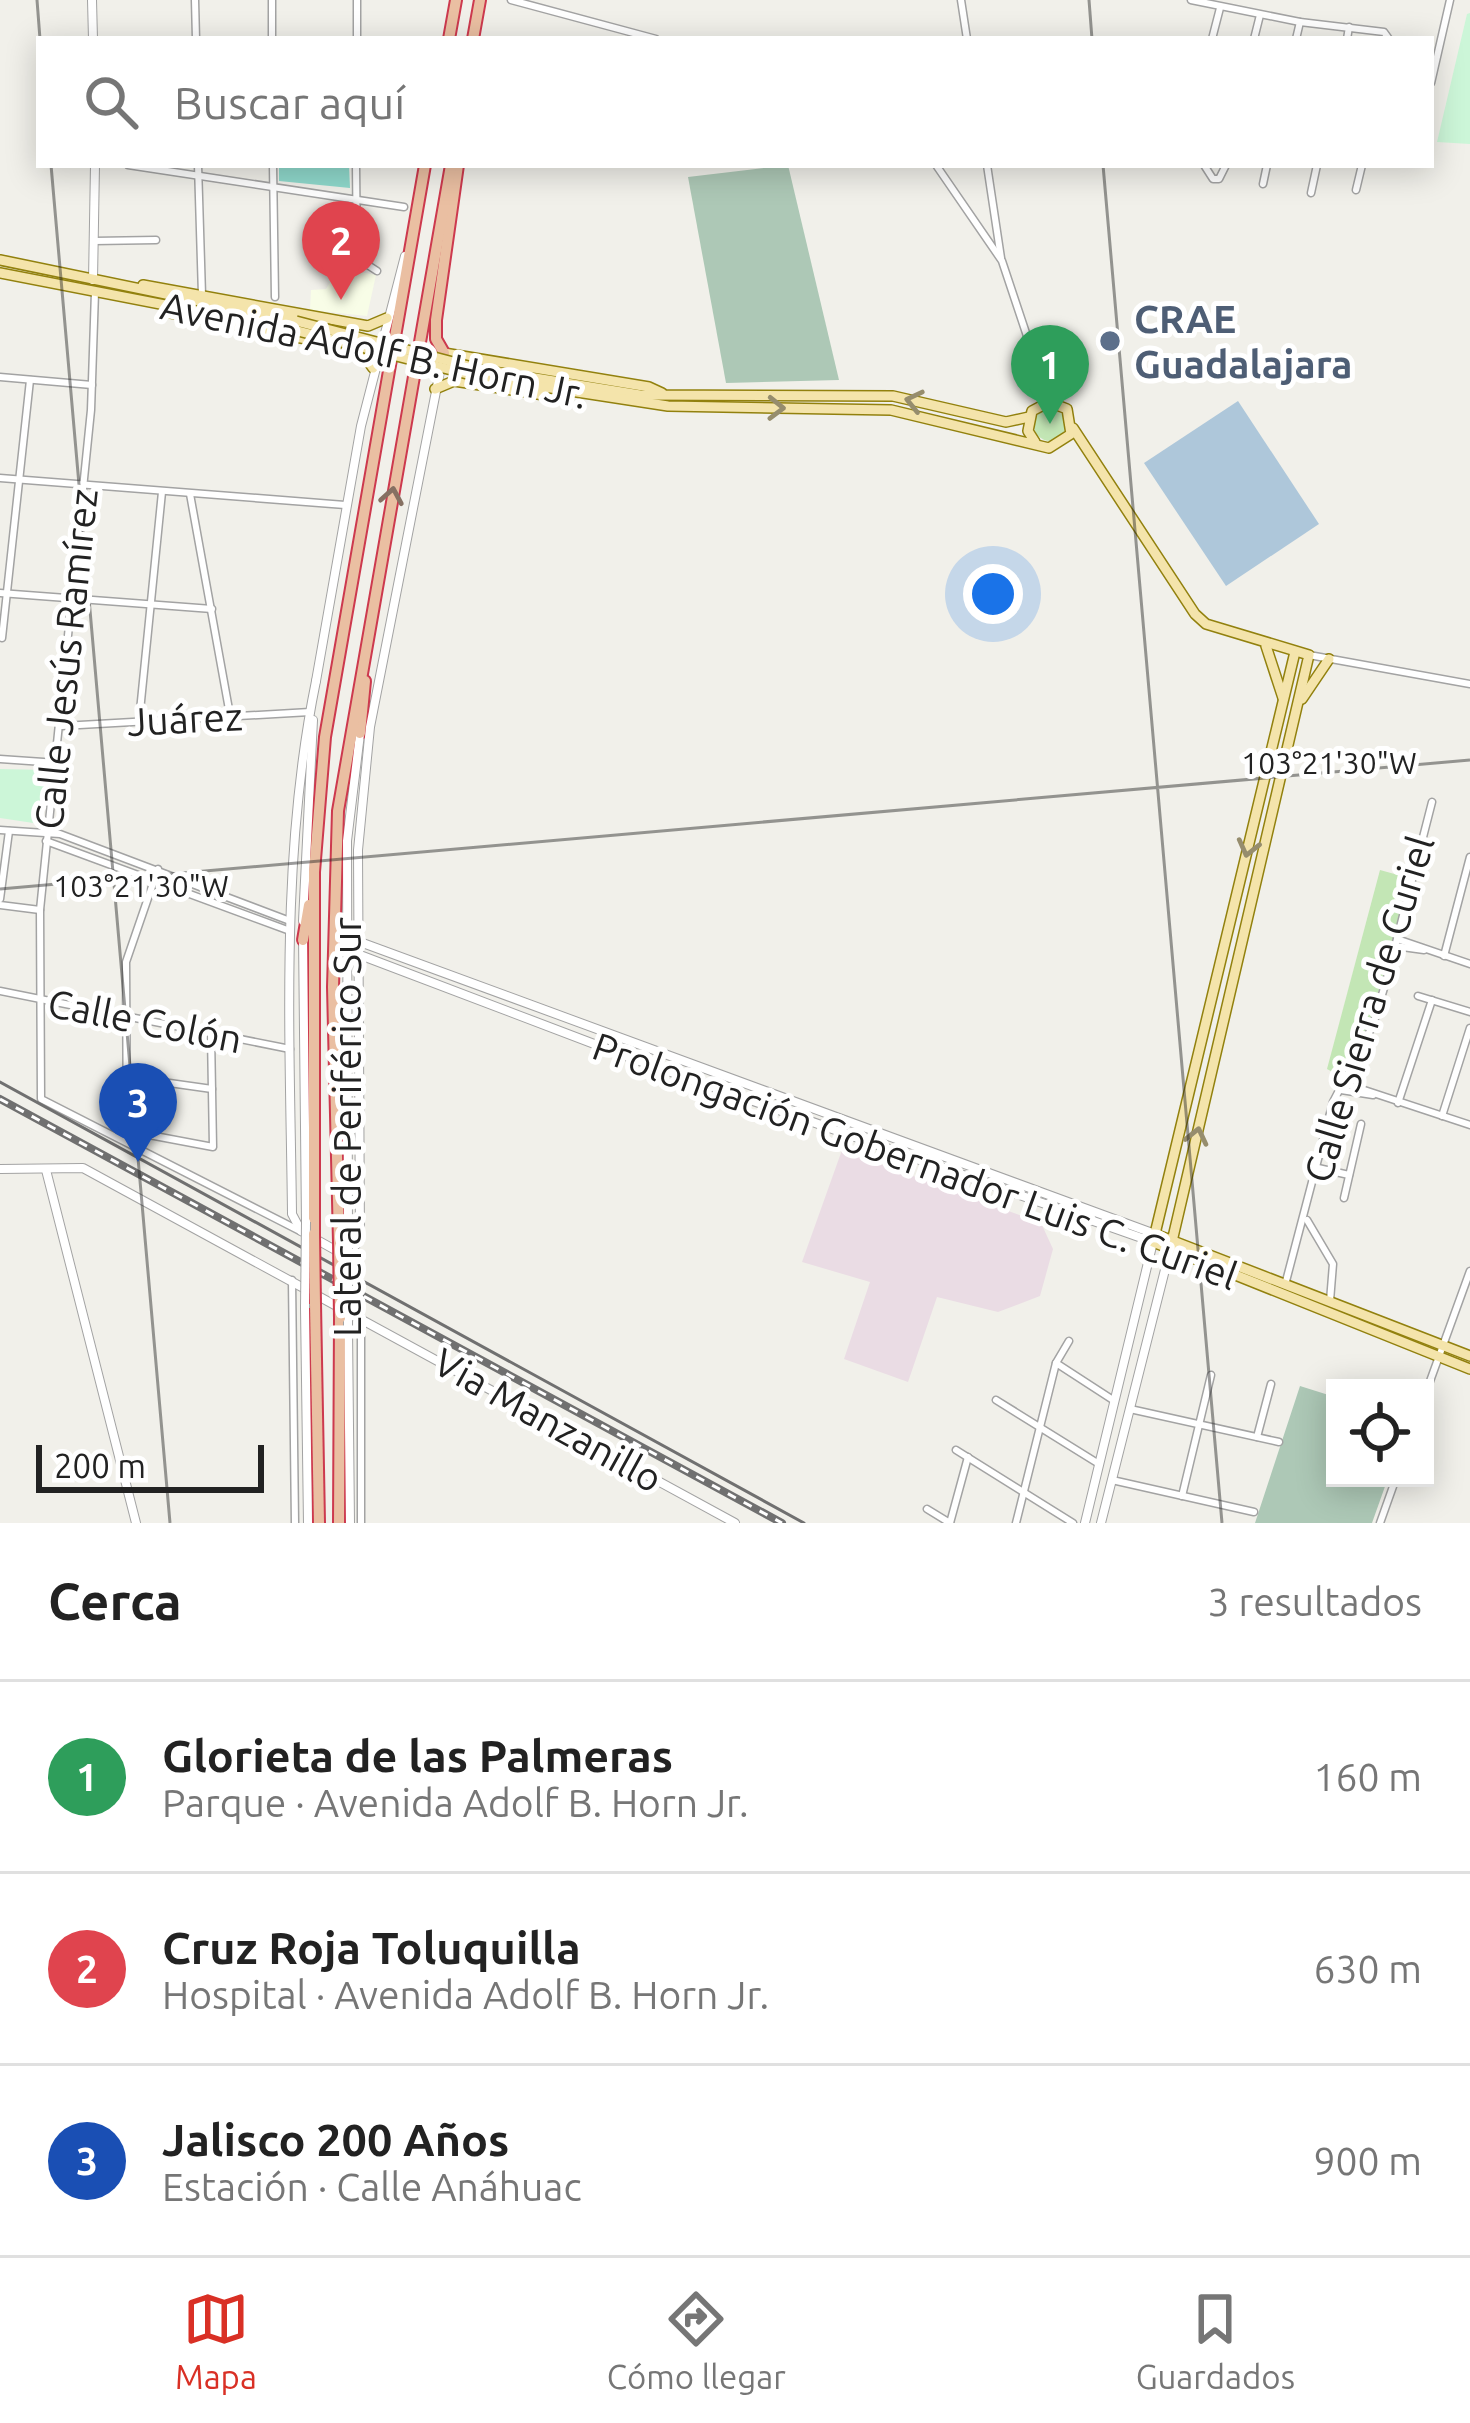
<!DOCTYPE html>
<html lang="es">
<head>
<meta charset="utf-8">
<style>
  body { margin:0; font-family:Ubuntu,sans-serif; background:#f6f6f6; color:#222 }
  .controls { position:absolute; right:36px; bottom:36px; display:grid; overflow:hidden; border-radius:0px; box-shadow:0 6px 30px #0003 }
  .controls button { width:108px; height:108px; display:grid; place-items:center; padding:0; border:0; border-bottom:3px solid #e0e0e0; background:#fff; color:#222; font:60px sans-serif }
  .scale { position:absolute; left:36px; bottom:30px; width:228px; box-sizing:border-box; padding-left:12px; border:6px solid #222; border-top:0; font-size:33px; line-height:42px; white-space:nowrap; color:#222; -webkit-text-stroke:9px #fff; paint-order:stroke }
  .you { position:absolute; left:993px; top:594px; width:42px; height:42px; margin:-30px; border:9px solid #fff; border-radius:50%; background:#1a73e8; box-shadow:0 0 0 18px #1a73e833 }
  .badge { display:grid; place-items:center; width:78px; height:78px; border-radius:50%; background:#d93025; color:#fff; font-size:39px; font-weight:700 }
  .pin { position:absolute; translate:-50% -99px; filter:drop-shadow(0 3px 6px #0008) }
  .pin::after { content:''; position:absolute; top:63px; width:42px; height:36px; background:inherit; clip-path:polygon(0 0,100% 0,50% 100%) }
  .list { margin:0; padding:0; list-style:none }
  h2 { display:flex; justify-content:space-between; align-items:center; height:156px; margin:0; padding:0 48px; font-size:51px }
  h2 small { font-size:39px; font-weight:400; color:#767676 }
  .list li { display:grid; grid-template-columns:78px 1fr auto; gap:36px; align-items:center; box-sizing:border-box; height:192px; padding:0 48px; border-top:3px solid #e0e0e0 }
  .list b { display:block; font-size:45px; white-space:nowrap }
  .list p { margin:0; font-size:39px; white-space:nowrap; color:#767676 }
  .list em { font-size:39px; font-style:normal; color:#767676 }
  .icon { flex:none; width:66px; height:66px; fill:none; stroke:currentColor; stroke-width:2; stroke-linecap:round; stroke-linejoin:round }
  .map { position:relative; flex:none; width:1470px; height:1523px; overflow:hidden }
  .search { position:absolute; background:#fff; box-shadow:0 6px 30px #0003; left:36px; right:36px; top:36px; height:132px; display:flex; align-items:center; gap:30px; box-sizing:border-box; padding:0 42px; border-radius:0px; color:#767676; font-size:45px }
  .sheet { height:732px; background:#fff }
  nav { display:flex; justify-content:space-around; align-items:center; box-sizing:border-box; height:168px; border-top:3px solid #e0e0e0; background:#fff; font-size:33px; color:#767676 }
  nav a { display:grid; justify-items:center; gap:6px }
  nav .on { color:#d93025 }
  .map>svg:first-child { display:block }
  .industrial { fill:#eadce4 }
  .education { fill:#f8fde7 }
  .grass { fill:#c3e6b5 }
  .cemetery { fill:#adc8b6 }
  .park { fill:#ccf6d8 }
  .pitch { fill:#8fd8cb }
  .water { fill:#aec7da }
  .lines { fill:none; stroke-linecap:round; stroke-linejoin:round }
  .minor-casing { stroke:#a3a3a3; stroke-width:9 }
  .tertiary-casing { stroke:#a3a3a3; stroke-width:10 }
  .primary-casing { stroke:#92810e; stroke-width:12 }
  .trunk-casing { stroke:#cd394e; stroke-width:14 }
  .minor { stroke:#fff; stroke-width:6 }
  .tertiary { stroke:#fff; stroke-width:8 }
  .primary { stroke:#f4e4ab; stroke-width:9 }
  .trunk { stroke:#eabfa2; stroke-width:10 }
  .tram { stroke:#707070; stroke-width:3 }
  .rail-casing { stroke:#707070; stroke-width:8 }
  .rail { stroke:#fff; stroke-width:3; stroke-dasharray:9; stroke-linecap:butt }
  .tertiary-bridge-casing { stroke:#a3a3a3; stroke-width:10; stroke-linecap:butt }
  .primary-bridge-casing { stroke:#92810e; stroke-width:12; stroke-linecap:butt }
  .trunk-bridge-casing { stroke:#cd394e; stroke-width:14; stroke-linecap:butt }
  .tertiary-bridge { stroke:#fff; stroke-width:8 }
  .primary-bridge { stroke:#f4e4ab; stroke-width:9 }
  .trunk-bridge { stroke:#eabfa2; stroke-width:10 }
  .oneway { stroke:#968d6d }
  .oneway2 { stroke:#867062 }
  .ticks { fill:none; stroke:#222; stroke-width:3; stroke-opacity:0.45 }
  .service-dot { fill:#5c6f8a; stroke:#fff; stroke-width:4.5 }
  .labels { text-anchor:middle; stroke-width:10; stroke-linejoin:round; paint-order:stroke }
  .service-label { font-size:39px; font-weight:bold; fill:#4e5e75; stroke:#fff; text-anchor:start }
  .street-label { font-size:39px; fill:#222; stroke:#fff }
  .ticks-label { font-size:30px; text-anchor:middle; fill:#222; stroke:#fff; stroke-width:10; stroke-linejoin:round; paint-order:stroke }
</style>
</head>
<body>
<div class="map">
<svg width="1470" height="1523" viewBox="0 0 1470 1523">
  <rect width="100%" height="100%" fill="#f1f0ea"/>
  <polygon class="industrial" points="842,1150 1041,1223 1053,1249 1040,1296 998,1312 937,1297 908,1382 844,1359 870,1282 802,1262"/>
  <polygon class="education" points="339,268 376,275 367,316 310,310 311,290 326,289"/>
  <g class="grass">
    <circle cx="1050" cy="425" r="16"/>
    <polygon points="1380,870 1409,878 1371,1020 1340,1076 1327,1069"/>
  </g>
  <g class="cemetery">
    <polygon points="788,165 839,380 726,383 688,177"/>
    <polygon points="1300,1386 1335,1397 1335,1478 1388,1478 1372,1523 1255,1523"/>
  </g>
  <g class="park">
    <polygon points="1470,13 1470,144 1437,142 1467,14"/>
    <polygon points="0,769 46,770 40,824 0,818"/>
  </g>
  <polygon class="pitch" points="279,165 349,165 350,188 279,181"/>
  <polygon class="water" points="1238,401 1319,524 1226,586 1144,463"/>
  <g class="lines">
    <g class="minor-casing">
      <g id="minor">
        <polyline points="195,0 196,39"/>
        <polyline points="511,0 656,39"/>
        <polyline points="961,0 967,39"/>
        <polyline points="1191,0 1300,22 1384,32 1389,39"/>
        <polyline points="272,39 272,0"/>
        <polyline points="357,39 357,0"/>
        <polyline points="1212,39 1220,8"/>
        <polyline points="1254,39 1260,15"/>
        <polyline points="1296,39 1300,22"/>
        <polyline points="1347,39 1349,27"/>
        <polyline points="1431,83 1450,0"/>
        <polyline points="128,165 404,207"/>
        <polyline points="198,165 202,295"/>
        <polyline points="273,165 275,297"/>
        <polyline points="356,165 357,258 377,271"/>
        <polyline points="936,165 1002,261 1049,402"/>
        <polyline points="987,165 1001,258"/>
        <polyline points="1204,165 1213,179 1219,179 1226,165"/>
        <polyline points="1263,184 1267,165"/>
        <polyline points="1356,190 1362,165"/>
        <polyline points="1311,193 1317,165"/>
        <polyline points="94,241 156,240"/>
        <polyline points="95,292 91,410 40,910 41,1099 300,1231"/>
        <polyline points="0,377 92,385"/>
        <polyline points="0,478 345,505"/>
        <polyline points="190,494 230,715"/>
        <polyline points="0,593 212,609"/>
        <polyline points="2,638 30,380"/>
        <polyline points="1309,655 1470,684"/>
        <polyline points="139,721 162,492"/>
        <polyline points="62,726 310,712"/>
        <polyline points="0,759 58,763"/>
        <polyline points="0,830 60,834 290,921"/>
        <polyline points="46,841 290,931"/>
        <polyline points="0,899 9,831"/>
        <polyline points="0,905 40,910"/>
        <polyline points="1397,939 1470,964"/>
        <polyline points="1395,946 1424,950"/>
        <polyline points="1444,956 1470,857"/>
        <polyline points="0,991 290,1049"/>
        <polyline points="1418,996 1470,1012"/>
        <polyline points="127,1077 212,1089"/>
        <polyline points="1343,1083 1470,1125"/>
        <polyline points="1341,1090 1373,1095"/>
        <polyline points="1398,1103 1432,1000"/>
        <polyline points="1442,1116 1470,1028"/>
        <polyline points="128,1131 213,1147 211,1035"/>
        <polyline points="127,1142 126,962 158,869"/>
        <polyline points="1318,1168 1349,1175"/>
        <polyline points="1344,1198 1361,1124"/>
        <polyline points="1307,1220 1333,1264 1330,1301"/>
        <polyline points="292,1280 295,1523"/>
        <polyline points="1285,1285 1333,1102 1373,1025 1387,978 1432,802"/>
        <polyline points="1056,1363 1113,1400"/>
        <polyline points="1425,1395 1470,1271"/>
        <polyline points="996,1400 1099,1464"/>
        <polyline points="1130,1409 1279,1442"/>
        <polyline points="1257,1437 1271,1384"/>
        <polyline points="956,1450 1073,1523"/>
        <polyline points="1112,1480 1254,1512"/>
        <polyline points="1182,1496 1211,1375"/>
        <polyline points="927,1509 950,1523"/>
        <polyline points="361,1523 361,1317"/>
        <polyline points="950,1523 968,1457"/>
        <polyline points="1016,1523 1056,1363 1069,1341"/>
        <polyline points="1380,1523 1396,1478"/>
      </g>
    </g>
    <g class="tertiary-casing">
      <g id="tertiary">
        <polyline points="92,0 93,39"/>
        <polyline points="93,280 95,165"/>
        <path d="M316,681C280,856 290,1036 292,1214L301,1231L346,1256L360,1240L358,850L370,727L441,366"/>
        <polyline points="316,681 361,426 405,256"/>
        <polyline points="303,921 313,720"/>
        <polyline points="303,936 306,1222"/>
        <polyline points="360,942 1155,1234"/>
        <polyline points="360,955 631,1058 1153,1242 1085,1523"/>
        <polyline points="0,1169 83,1168 735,1523"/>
        <polyline points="46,1170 136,1523"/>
        <polyline points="348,1235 347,841 360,734"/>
        <polyline points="305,1308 308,1523"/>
        <polyline points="348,1329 350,1523"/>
        <polyline points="1101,1523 1170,1250"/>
      </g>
    </g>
    <g class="primary-casing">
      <g id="primary">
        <polyline points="0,260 296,321"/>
        <polyline points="0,273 294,330"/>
        <polyline points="143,285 368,326 387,318"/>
        <polyline points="171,313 337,345"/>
        <polyline points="360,350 373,368"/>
        <polyline points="444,353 649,387 662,393"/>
        <polyline points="480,369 640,395 893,396 1006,422 1029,417"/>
        <polyline points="479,377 668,406 891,410 1049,448 1071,434 1067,409 1049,402 1032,411 1028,431 1035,442"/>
        <polyline points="435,389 454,381 544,395"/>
        <polyline points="1073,428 1195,614 1206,624 1309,655 1170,1250"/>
        <polyline points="1266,646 1283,698"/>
        <polyline points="1295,652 1153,1242 1470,1369"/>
        <polyline points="1302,699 1329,659"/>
        <polyline points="1155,1234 1470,1356"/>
      </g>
    </g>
    <g class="trunk-casing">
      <g id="trunk">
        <polyline points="449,39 456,0"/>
        <polyline points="473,39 480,0"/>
        <polyline points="444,353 436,339 436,320 458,165"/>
        <polyline points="360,733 365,681"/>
        <polyline points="303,940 309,905"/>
        <polyline points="314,1234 314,872 325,737 425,165"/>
        <polyline points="339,1242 333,987 338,811 451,165"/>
        <polyline points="315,1304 319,1523"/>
        <polyline points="339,1523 340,1318"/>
      </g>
    </g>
    <use href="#minor" class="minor"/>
    <use href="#tertiary" class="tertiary"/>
    <use href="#primary" class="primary"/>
    <use href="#trunk" class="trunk"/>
    <polyline class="tram" points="0,1082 804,1523"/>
    <g class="rail-casing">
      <polyline id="rail" points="0,1099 782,1523"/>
    </g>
    <use href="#rail" class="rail"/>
    <g class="tertiary-bridge-casing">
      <g id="tertiary-bridge">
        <polyline points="348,1235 348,1329"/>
        <polyline points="305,1308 306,1222"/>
      </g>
    </g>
    <g class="primary-bridge-casing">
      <g id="primary-bridge">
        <polyline points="296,321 480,369"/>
        <polyline points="294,330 479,377"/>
      </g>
    </g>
    <g class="trunk-bridge-casing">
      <g id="trunk-bridge">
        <polyline points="314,1234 315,1304"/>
        <polyline points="339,1242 340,1318"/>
      </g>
    </g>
    <use href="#tertiary-bridge" class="tertiary-bridge"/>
    <use href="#primary-bridge" class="primary-bridge"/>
    <use href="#trunk-bridge" class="trunk-bridge"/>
  </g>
  <defs><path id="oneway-chevron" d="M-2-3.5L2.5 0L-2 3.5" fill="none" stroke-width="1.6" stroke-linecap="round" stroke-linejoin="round" transform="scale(3)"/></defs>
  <g class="oneway">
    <use href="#oneway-chevron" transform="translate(914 401) rotate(-167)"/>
    <use href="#oneway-chevron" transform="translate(776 408) rotate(1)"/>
    <use href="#oneway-chevron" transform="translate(1248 848) rotate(104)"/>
    <use href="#oneway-chevron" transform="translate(1197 1136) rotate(-77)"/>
  </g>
  <use class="oneway2" href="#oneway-chevron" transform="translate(392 496) rotate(-80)"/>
  <path class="ticks" d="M37,0L40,39M1089,0L1092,39M51,165L170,1523M1103,165L1222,1523M0,889L1470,760"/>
  <circle class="service-dot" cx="1110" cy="341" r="12"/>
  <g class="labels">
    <g class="service-label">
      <text x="1134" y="333">CRAE<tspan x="1134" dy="45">Guadalajara</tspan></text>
    </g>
    <g class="street-label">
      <text transform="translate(374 350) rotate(12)" y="14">Avenida Adolf B. Horn Jr.</text>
      <text transform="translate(66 659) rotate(-84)" y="14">Calle Jesús Ramírez</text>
      <text transform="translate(185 719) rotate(-3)" y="14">Juárez</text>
      <text transform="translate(1369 1009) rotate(-73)" y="14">Calle Sierra de Curiel</text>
      <text transform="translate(145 1021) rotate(11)" y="14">Calle Colón</text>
      <text transform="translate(347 1127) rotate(-90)" y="14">Lateral de Periférico Sur</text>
      <text transform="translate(915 1161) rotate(20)" y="14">Prolongación Gobernador Luis C. Curiel</text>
      <text transform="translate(548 1420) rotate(29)" y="14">Via Manzanillo</text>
    </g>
  </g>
  <g class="ticks-label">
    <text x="1329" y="774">103°21'30"W</text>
    <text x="141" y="897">103°21'30"W</text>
  </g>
</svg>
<div class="controls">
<button><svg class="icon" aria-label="locate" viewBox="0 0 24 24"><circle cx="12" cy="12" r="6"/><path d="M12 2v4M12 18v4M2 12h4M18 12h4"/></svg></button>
</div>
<div class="scale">200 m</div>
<div class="you"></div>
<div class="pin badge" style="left:1050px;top:424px;background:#2e9e5b">1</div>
<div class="pin badge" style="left:341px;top:300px;background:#e0444e">2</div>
<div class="pin badge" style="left:138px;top:1162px;background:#1a4fb4">3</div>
<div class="search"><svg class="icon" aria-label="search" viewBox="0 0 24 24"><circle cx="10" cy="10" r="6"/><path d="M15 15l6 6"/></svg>Buscar aquí</div>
</div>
<section class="sheet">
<h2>Cerca<small>3 resultados</small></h2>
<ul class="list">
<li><span class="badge" style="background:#2e9e5b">1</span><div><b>Glorieta de las Palmeras</b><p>Parque · Avenida Adolf B. Horn Jr.</p></div><em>160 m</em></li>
<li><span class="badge" style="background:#e0444e">2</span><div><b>Cruz Roja Toluquilla</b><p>Hospital · Avenida Adolf B. Horn Jr.</p></div><em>630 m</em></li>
<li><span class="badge" style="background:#1a4fb4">3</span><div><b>Jalisco 200 Años</b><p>Estación · Calle Anáhuac</p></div><em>900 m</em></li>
</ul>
</section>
<nav>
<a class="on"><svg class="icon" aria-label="map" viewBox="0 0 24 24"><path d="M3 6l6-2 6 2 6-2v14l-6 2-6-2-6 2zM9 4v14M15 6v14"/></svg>Mapa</a>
<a><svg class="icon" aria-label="directions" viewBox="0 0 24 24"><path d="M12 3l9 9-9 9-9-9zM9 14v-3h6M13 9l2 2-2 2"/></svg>Cómo llegar</a>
<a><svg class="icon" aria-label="saved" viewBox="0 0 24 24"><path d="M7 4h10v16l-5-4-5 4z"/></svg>Guardados</a>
</nav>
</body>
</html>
